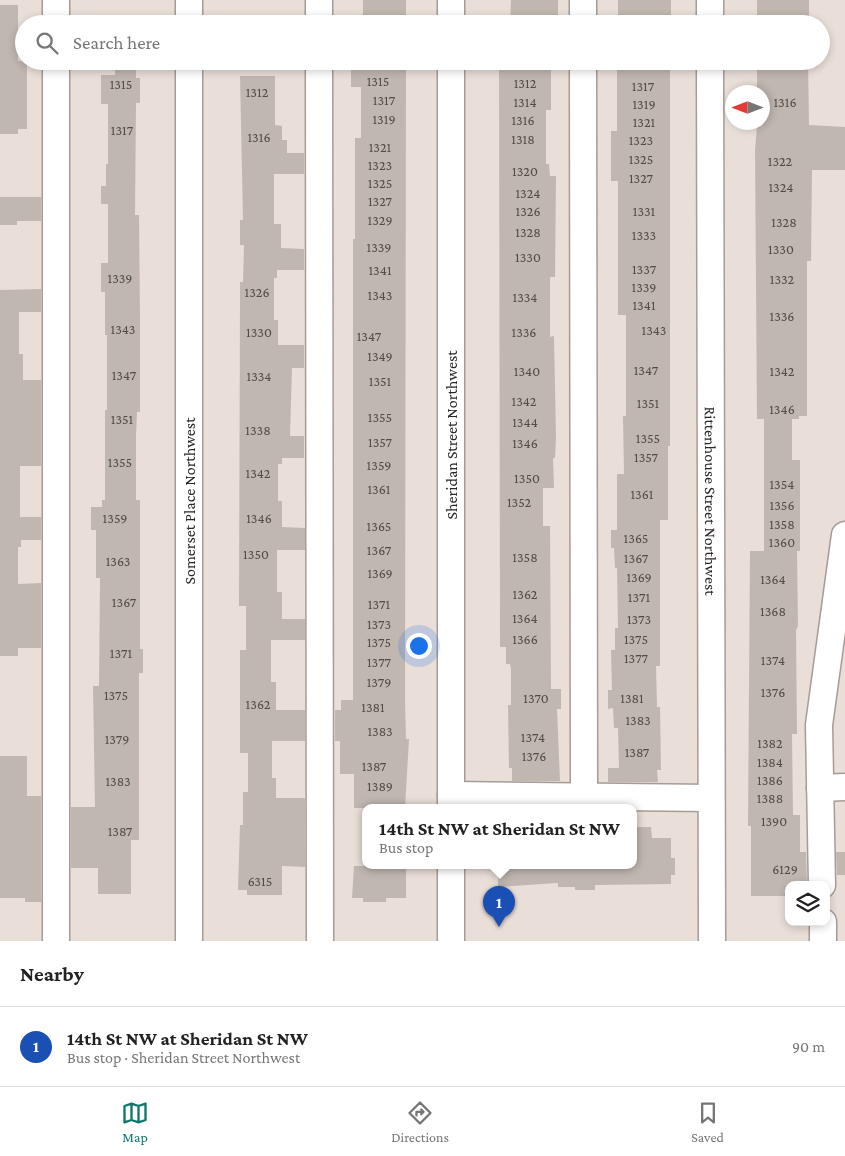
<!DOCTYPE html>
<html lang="en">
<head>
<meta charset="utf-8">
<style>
  body { margin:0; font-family:"Crimson Pro",serif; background:#f2f2f2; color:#222 }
  .controls { position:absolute; right:15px; bottom:15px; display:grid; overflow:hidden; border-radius:10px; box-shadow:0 2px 8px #0003 }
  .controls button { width:45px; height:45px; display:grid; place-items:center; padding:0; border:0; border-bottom:1px solid #e0e0e0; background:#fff; color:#222; font:25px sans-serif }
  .compass { position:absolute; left:725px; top:85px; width:45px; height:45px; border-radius:50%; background:#fff; box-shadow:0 2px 8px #0003; rotate:270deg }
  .you { position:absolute; left:418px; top:645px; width:18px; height:18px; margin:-12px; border:4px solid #fff; border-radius:50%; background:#1a73e8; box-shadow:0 0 0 8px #1a73e833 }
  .badge { display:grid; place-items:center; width:32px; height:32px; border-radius:50%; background:#0f766e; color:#fff; font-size:16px; font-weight:700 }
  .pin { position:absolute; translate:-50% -41px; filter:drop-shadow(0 1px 2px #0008) }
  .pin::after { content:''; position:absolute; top:26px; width:18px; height:15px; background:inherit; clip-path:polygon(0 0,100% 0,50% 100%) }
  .popup { position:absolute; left:362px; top:804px; width:275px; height:65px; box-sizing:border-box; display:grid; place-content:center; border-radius:10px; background:#fff; filter:drop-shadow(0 1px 4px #0005); font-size:16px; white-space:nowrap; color:#767676 }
  .popup b { font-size:19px; color:#222 }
  .popup::after { content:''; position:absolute; left:50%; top:100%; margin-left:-10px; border:10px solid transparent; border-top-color:#fff }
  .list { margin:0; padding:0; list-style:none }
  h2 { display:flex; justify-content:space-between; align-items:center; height:65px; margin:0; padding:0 20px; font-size:21px }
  h2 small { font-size:16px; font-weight:400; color:#767676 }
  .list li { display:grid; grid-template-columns:32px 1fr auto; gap:15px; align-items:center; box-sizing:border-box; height:80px; padding:0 20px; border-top:1px solid #e0e0e0 }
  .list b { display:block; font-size:19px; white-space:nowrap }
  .list p { margin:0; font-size:16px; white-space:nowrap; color:#767676 }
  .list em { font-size:16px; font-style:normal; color:#767676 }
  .icon { flex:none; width:28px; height:28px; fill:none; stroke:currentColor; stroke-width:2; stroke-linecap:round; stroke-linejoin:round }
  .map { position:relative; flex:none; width:845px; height:941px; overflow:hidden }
  .search { position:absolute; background:#fff; box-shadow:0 2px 8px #0003; left:15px; right:15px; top:15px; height:55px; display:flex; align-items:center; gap:12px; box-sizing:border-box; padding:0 18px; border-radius:28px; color:#767676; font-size:19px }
  .sheet { height:145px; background:#fff }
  nav { display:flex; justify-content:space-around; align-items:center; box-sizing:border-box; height:70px; border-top:1px solid #e0e0e0; background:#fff; font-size:14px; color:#767676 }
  nav a { display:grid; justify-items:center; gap:2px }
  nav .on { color:#0f766e }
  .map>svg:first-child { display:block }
  .building { fill:#c1b7b1 }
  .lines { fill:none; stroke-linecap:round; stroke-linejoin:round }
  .minor-casing { stroke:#a69c96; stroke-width:29 }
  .minor { stroke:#fff; stroke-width:26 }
  .labels { text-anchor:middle; stroke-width:4; stroke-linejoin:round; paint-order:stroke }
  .number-label { font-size:14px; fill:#504b48 }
  .street-label { font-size:16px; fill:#2b2725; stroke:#fff }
</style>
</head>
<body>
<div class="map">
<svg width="845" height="941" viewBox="0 0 845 941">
  <rect width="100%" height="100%" fill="#e9ded8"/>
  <g class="building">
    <rect x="363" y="0" width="43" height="24"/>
    <polygon points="511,0 558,0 558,24 510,24"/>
    <rect x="618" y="0" width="53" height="24"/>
    <rect x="757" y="0" width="52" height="24"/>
    <polygon points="0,5 18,5 18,61 27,61 27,129 18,129 18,134 0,134"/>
    <polygon points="115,61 136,61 136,78 140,78 140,103 136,103 135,215 139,215 140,318 140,412 137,412 136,436 136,500 140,500 140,649 143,649 143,673 139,673 139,840 131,840 131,894 98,894 98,868 71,868 71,807 95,807 93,686 99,686 100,578 96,578 96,530 91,530 91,507 102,507 102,500 105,500 105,410 107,410 107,335 105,335 105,292 101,292 101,263 108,263 108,204 101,204 101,186 106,186 106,164 108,164 108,104 101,104 101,75 115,75"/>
    <polygon points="361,61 406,61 405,700 406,739 409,739 405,808 354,808 354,774 340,774 340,741 335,741 335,710 341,710 341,700 353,700 353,239 355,239 355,138 361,138 361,87 351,87 351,64 361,64"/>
    <polygon points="499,61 551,61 551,110 546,110 546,164 549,164 550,176 556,176 555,277 550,277 550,337 554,336 556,437 555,458 553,458 554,488 543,488 543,526 550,526 551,689 561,689 561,709 557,709 560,781 512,781 512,768 509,768 508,705 511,705 511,669 510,664 506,664 506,647 500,647"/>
    <polygon points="617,61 670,61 670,446 668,446 668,520 660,520 660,666 656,666 657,707 660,707 661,770 657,770 658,782 608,782 608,768 619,768 618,728 614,728 613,708 608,709 608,690 612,690 611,650 615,650 615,628 618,628 617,568 615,568 614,548 611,548 611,530 617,530 617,474 624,474 623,416 626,416 626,315 618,315 618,181 611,181 611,131 617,131"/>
    <polygon points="757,61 808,61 809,125 845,127 845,170 812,170 811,261 807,261 807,416 799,416 799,419 792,419 792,460 800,460 800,551 797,551 798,626 796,630 797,734 792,734 793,815 800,815 800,852 806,852 807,885 789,885 789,896 751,896 751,826 748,826 750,551 764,551 764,419 757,419 755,150 757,126 762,126 762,92 757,92"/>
    <polygon points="240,76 275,76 275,125 282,126 282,140 287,140 287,153 304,153 304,174 274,174 274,224 281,224 281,248 304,249 304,270 277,270 277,278 274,278 274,320 278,320 278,345 304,345 304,368 292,368 290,436 304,436 304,458 282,458 282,464 278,464 278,501 282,501 282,527 305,528 305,550 277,550 277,592 282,592 282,619 305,619 305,640 271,640 271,682 276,682 276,710 305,710 305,741 272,741 272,778 276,778 276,798 305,798 305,867 282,866 282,895 247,895 247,890 238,890 240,825 243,825 243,792 248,792 248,753 240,753 240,650 246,650 246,606 239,606 240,302 240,282 243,282 244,245 240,245 240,220 243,220"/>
    <polygon points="0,197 41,197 41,221 17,221 17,225 0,225"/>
    <polygon points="41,289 41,312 19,312 19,354 23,354 23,380 41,380 41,466 20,466 20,517 41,517 41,540 21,540 21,547 18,547 18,584 41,583 41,648 18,648 18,656 0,656 0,290"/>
    <polygon points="0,756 27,756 27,796 41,796 41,902 25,902 25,898 0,898"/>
    <polygon points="633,827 651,827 652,838 671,838 671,858 675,858 675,875 671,875 671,884 595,885 595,890 575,890 575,887 558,887 558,883 498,887 498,866 633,866"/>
    <polygon points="836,852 845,852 845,875 837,875"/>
    <polygon points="354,866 406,866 406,898 386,898 386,902 363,902 363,898 352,898"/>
  </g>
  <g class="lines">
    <g class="minor-casing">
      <g id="minor">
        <polyline points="56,0 56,24"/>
        <polyline points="189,0 189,24"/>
        <polyline points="319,0 319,24"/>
        <polyline points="451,0 451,24"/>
        <polyline points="583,0 583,24"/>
        <polyline points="710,0 710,24"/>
        <polyline points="56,61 56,941"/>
        <polyline points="319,61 320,941"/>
        <polyline points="451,61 451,808"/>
        <polyline points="583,61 584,798"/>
        <path id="s1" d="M710,61L712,941"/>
        <polyline points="820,788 845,787"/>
        <polyline points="451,795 711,798"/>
        <polyline points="451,866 451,941"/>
        <polyline points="822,885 819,725 845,535"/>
        <polyline points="823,922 823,941"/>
        <polyline points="189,941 189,61"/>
      </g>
    </g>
    <use href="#minor" class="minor"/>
  </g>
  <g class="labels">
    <g class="number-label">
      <text x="378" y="86">1315</text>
      <text x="525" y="88">1312</text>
      <text x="121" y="89">1315</text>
      <text x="643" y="91">1317</text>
      <text x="257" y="97">1312</text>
      <text x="384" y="105">1317</text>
      <text x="525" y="107">1314</text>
      <text x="785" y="107">1316</text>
      <text x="644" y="109">1319</text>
      <text x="384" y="124">1319</text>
      <text x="523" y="125">1316</text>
      <text x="644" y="127">1321</text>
      <text x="122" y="135">1317</text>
      <text x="259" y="142">1316</text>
      <text x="523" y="144">1318</text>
      <text x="641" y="145">1323</text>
      <text x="380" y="152">1321</text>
      <text x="641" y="164">1325</text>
      <text x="780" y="166">1322</text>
      <text x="380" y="170">1323</text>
      <text x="525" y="176">1320</text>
      <text x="641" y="183">1327</text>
      <text x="380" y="188">1325</text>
      <text x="781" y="192">1324</text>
      <text x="528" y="198">1324</text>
      <text x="380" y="206">1327</text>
      <text x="528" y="216">1326</text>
      <text x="644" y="216">1331</text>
      <text x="380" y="225">1329</text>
      <text x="784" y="227">1328</text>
      <text x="528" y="237">1328</text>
      <text x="644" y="240">1333</text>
      <text x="379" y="252">1339</text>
      <text x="781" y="254">1330</text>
      <text x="528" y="262">1330</text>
      <text x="644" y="274">1337</text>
      <text x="380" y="275">1341</text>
      <text x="120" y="283">1339</text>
      <text x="782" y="284">1332</text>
      <text x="644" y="292">1339</text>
      <text x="257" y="297">1326</text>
      <text x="380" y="300">1343</text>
      <text x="525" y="302">1334</text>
      <text x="644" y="310">1341</text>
      <text x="782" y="321">1336</text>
      <text x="123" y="334">1343</text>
      <text x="654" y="335">1343</text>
      <text x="259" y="337">1330</text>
      <text x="524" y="337">1336</text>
      <text x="369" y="341">1347</text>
      <text x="380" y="361">1349</text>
      <text x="646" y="375">1347</text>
      <text x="527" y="376">1340</text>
      <text x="782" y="376">1342</text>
      <text x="124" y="380">1347</text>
      <text x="259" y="381">1334</text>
      <text x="380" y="386">1351</text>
      <text x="524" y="406">1342</text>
      <text x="648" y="408">1351</text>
      <text x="782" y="414">1346</text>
      <text x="380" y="422">1355</text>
      <text x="122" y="424">1351</text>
      <text x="525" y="427">1344</text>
      <text x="258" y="435">1338</text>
      <text x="648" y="443">1355</text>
      <text x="380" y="447">1357</text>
      <text x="525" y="448">1346</text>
      <text x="646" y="462">1357</text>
      <text x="120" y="467">1355</text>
      <text x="379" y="470">1359</text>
      <text x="258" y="478">1342</text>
      <text x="527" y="483">1350</text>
      <text x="782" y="489">1354</text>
      <text x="379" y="494">1361</text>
      <text x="642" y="499">1361</text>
      <text x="519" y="507">1352</text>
      <text x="782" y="510">1356</text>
      <text x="115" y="523">1359</text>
      <text x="259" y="523">1346</text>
      <text x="782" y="529">1358</text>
      <text x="379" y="531">1365</text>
      <text x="636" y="543">1365</text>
      <text x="782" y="547">1360</text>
      <text x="379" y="555">1367</text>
      <text x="256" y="559">1350</text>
      <text x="525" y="562">1358</text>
      <text x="636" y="563">1367</text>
      <text x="118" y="566">1363</text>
      <text x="380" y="578">1369</text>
      <text x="639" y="582">1369</text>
      <text x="773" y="584">1364</text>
      <text x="525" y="599">1362</text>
      <text x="639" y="602">1371</text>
      <text x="124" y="607">1367</text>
      <text x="379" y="609">1371</text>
      <text x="773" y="616">1368</text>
      <text x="525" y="623">1364</text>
      <text x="639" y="624">1373</text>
      <text x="379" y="629">1373</text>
      <text x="525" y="644">1366</text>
      <text x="636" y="644">1375</text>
      <text x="379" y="647">1375</text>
      <text x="121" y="658">1371</text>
      <text x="636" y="663">1377</text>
      <text x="773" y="665">1374</text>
      <text x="379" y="667">1377</text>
      <text x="379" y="687">1379</text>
      <text x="773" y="697">1376</text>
      <text x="116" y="700">1375</text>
      <text x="536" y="703">1370</text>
      <text x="632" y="703">1381</text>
      <text x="258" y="709">1362</text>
      <text x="373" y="712">1381</text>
      <text x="638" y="725">1383</text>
      <text x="380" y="736">1383</text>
      <text x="533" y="742">1374</text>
      <text x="117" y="744">1379</text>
      <text x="770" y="748">1382</text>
      <text x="637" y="757">1387</text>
      <text x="534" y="761">1376</text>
      <text x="770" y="767">1384</text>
      <text x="374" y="771">1387</text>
      <text x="770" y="785">1386</text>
      <text x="118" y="786">1383</text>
      <text x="380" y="791">1389</text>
      <text x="770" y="803">1388</text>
      <text x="774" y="826">1390</text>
      <text x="120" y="836">1387</text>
      <text x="785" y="874">6129</text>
      <text x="260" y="886">6315</text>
    </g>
    <g class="street-label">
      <text transform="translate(451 435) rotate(-90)" y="6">Sheridan Street Northwest</text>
      <text transform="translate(189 501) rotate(-90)" y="6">Somerset Place Northwest</text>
      <text dy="6" stroke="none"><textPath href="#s1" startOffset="440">Rittenhouse Street Northwest</textPath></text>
    </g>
  </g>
</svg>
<div class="controls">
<button><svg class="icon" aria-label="layers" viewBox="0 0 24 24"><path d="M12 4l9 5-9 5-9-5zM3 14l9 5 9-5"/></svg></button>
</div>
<svg class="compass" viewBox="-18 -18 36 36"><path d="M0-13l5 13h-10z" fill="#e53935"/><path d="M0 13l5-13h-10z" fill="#767676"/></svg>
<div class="you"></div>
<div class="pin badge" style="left:499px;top:927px;background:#1a4fb4">1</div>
<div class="popup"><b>14th St NW at Sheridan St NW</b>Bus stop</div>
<div class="search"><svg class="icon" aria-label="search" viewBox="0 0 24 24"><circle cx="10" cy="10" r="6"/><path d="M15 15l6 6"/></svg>Search here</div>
</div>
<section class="sheet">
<h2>Nearby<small></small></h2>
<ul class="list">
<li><span class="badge" style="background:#1a4fb4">1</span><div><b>14th St NW at Sheridan St NW</b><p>Bus stop · Sheridan Street Northwest</p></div><em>90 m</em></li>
</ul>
</section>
<nav>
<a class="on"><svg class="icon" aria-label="map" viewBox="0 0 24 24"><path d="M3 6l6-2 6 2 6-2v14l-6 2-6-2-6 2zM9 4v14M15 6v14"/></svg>Map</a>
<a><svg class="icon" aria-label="directions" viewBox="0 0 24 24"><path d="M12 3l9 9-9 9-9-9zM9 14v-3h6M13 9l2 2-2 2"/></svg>Directions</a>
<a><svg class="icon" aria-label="saved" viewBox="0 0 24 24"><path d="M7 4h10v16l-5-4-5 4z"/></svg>Saved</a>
</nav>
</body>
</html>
